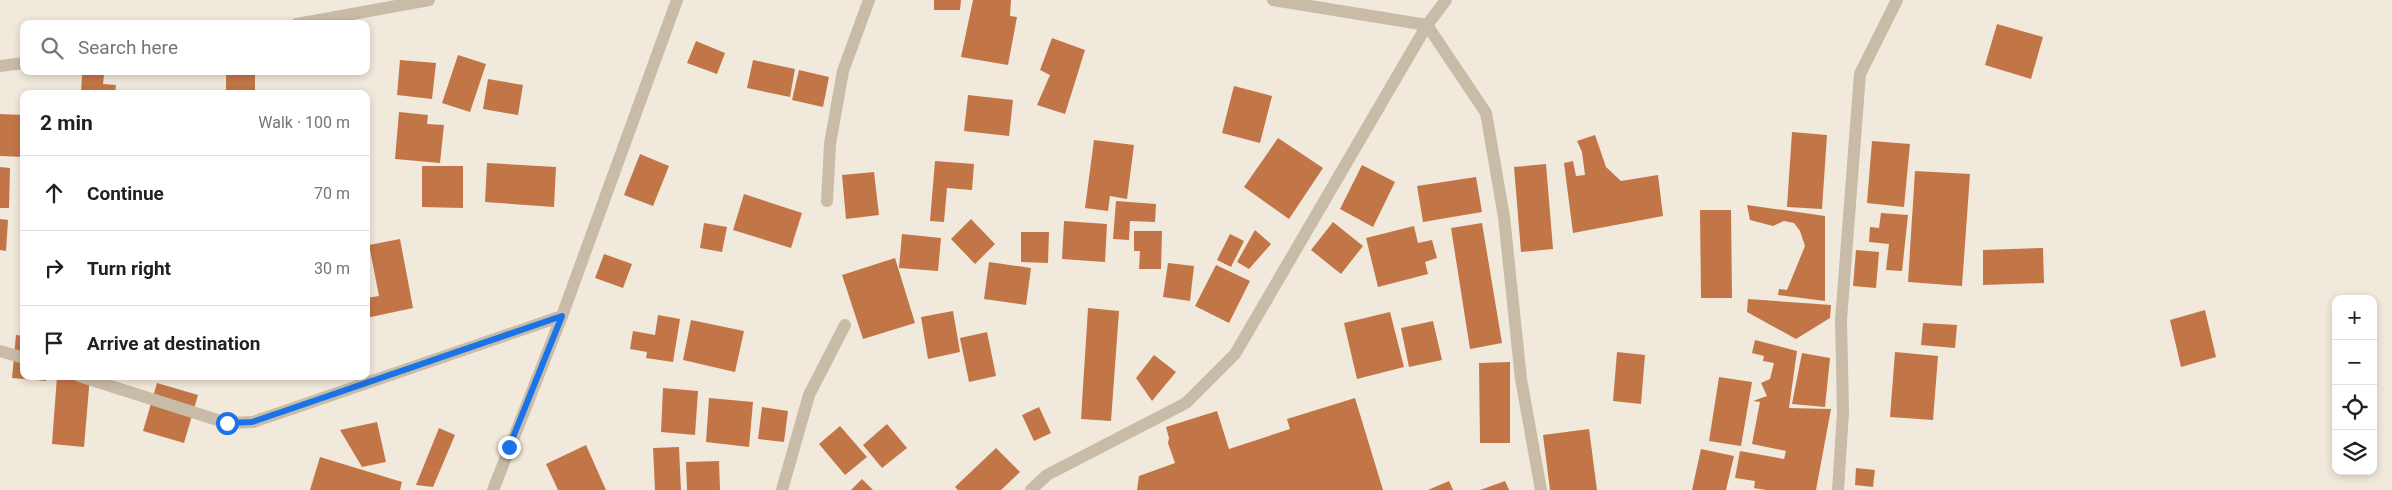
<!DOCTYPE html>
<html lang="en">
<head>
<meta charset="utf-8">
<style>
  body { margin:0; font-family:Roboto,sans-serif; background:#f2f2f2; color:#202124 }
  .controls { position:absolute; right:15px; bottom:15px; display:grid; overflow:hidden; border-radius:10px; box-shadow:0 2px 8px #0003 }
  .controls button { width:45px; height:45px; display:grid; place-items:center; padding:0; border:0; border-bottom:1px solid #e0e0e0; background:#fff; color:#202124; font:25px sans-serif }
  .stop { position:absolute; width:15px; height:15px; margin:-11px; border:4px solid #1a73e8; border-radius:50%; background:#fff }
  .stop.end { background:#1a73e8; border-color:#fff; box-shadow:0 1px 5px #0008 }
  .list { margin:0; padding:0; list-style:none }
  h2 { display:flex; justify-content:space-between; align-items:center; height:65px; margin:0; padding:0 20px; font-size:21px }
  h2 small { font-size:16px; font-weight:400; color:#757577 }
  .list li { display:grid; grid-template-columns:32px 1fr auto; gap:15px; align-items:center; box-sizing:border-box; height:75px; padding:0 20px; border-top:1px solid #e0e0e0 }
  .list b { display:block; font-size:19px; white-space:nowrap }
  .list em { font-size:16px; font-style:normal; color:#757577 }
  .icon { flex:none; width:28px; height:28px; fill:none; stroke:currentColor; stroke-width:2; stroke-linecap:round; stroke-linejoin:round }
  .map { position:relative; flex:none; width:2392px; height:490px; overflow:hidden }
  .search { position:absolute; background:#fff; box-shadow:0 2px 8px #0003; left:20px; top:20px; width:350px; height:55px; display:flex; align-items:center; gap:12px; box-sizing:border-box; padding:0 18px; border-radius:10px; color:#757577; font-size:19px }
  .panel { position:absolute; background:#fff; box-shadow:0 2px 8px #0003; left:20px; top:90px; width:350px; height:290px; border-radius:10px }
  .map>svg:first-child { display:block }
  .building { fill:#c27648 }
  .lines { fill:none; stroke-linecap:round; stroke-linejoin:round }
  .minor { stroke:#c8bba7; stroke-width:12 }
  .route { stroke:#1a73e8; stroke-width:6 }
</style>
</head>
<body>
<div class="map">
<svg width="2392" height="490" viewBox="0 0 2392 490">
  <rect width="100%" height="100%" fill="#f1e9db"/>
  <g class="building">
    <polygon points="934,0 961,0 960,10 934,10"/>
    <polygon points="973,0 1011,0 1010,16 1017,17 1008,65 961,57"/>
    <polygon points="74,20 115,20 116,24 74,24"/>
    <polygon points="1997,24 2043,37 2031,79 1985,65"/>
    <polygon points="1052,38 1085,50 1065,114 1037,105 1050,75 1040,70"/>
    <polygon points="696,41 725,53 717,74 687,63"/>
    <polygon points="458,55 486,64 470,112 442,103"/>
    <polygon points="400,60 436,63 432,99 397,95"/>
    <polygon points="753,60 795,69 790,97 747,88"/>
    <polygon points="799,70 829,77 823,107 792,100"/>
    <rect x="226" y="71" width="29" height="23"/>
    <polygon points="82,74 104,75 103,84 116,85 115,94 81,94"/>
    <polygon points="488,79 523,85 518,115 483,109"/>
    <polygon points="1234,86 1272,96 1260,143 1222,133"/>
    <polygon points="968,95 1013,100 1009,136 964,131"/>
    <polygon points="399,112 428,115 427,124 444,125 440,163 395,159"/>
    <polygon points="0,114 24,115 24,157 0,156"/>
    <polygon points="1792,132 1827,135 1822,209 1787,207"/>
    <polygon points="1595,135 1606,167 1621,181 1658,175 1663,216 1573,233 1564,163 1573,161 1576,176 1585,175 1582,152 1577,141"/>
    <polygon points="1278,138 1323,168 1289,219 1244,187"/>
    <polygon points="1094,140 1134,145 1127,199 1110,196 1108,211 1085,208"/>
    <polygon points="1872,141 1910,144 1904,207 1867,203"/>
    <polygon points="640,154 669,166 653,206 624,195"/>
    <polygon points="935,161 974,164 972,190 947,188 944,222 930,221"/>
    <polygon points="487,163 556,167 554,207 485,202"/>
    <polygon points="1546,164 1553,249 1521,252 1514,167"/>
    <polygon points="1362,165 1395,182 1373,227 1340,209"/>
    <polygon points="422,166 463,166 463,208 422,207"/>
    <polygon points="0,167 10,168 9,208 0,208"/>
    <polygon points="1915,171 1970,174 1962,286 1908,282"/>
    <polygon points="874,172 879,215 846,219 842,175"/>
    <polygon points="1476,177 1482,212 1423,222 1417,186"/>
    <polygon points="744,194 802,213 791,248 733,230"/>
    <polygon points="1116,201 1156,204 1155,222 1130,221 1129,240 1113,239"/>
    <polygon points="1747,205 1825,216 1825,301 1778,295 1779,289 1787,290 1805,246 1800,231 1794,223 1784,221 1773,226 1750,220"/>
    <polygon points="1700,210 1731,210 1732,298 1701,298"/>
    <polygon points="1881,213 1908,215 1902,271 1886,270 1889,244 1869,242 1870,227 1879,228"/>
    <polygon points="0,219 8,220 6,251 0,250"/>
    <polygon points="971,219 995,244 975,264 951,239"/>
    <polygon points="1064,221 1107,224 1105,262 1062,259"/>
    <polygon points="1333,222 1363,246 1341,274 1311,250"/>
    <polygon points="704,223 727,227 722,252 700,248"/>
    <polygon points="1482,223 1502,343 1470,349 1451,228"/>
    <polygon points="1414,226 1418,243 1432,240 1437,258 1425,262 1428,274 1378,287 1366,238"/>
    <polygon points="1255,230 1271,244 1249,269 1237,262"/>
    <polygon points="1134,231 1162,231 1161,269 1139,269 1140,251 1134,251"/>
    <polygon points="1021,232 1049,232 1048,263 1021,262"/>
    <polygon points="902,234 941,238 938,271 899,268"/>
    <polygon points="1230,234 1244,241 1231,267 1217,260"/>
    <polygon points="400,239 413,308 366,318 366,298 379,296 369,245"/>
    <polygon points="2043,248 2044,283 1983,285 1983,250"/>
    <polygon points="1856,250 1879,252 1876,288 1853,286"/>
    <polygon points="604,254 632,264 623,288 595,278"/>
    <polygon points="895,258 915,323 863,339 842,275"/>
    <polygon points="989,262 1031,268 1026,305 984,299"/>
    <polygon points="1168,263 1194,266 1190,301 1163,297"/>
    <polygon points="1216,265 1250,281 1229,323 1195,306"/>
    <polygon points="1748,299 1831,305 1830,318 1796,339 1747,312"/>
    <polygon points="1088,308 1119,311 1111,421 1081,419"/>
    <polygon points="2205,310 2216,357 2181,367 2170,320"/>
    <polygon points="953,311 960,352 928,359 921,317"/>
    <polygon points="1390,312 1404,367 1357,379 1344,323"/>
    <polygon points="658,315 680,319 673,362 646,358 647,352 630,349 633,331 655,335"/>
    <polygon points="691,320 744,331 735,372 683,360"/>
    <polygon points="1433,321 1442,360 1409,367 1401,328"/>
    <polygon points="1923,323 1957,325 1955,348 1921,345"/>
    <polygon points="987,332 996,376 969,382 960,338"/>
    <polygon points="16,335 24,336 24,376 47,376 46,381 12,378"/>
    <polygon points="1755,340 1797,351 1789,408 1831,409 1816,490 1766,490 1754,488 1755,481 1735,478 1740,451 1784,459 1786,451 1752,444 1760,402 1753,401 1767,396 1761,383 1770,379 1774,363 1763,361 1764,356 1752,353"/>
    <polygon points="1617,352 1645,355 1641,404 1613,401"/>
    <polygon points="1895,352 1938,356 1933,420 1890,417"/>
    <polygon points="1802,353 1830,358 1825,407 1792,404"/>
    <polygon points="1154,355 1176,372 1152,401 1136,378"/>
    <polygon points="1510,362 1510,443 1480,443 1479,363"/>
    <polygon points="57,376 90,376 84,447 52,444"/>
    <polygon points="1719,377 1752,382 1741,446 1709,441"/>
    <polygon points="157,383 198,395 184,443 143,431"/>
    <polygon points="663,388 698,391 695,435 661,432"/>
    <polygon points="709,398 753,402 749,447 706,442"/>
    <polygon points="1355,398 1383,490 1137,490 1139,476 1175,463 1168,443 1169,438 1166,427 1217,411 1229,449 1290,429 1287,419"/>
    <polygon points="762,407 788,411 784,442 758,439"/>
    <polygon points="1039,407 1051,433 1034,441 1022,415"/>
    <polygon points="377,422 386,462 362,467 340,430"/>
    <polygon points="887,424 907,448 882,468 863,445"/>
    <polygon points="840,426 867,457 845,475 819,444"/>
    <polygon points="439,428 455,435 433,487 416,485"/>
    <polygon points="1589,429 1597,490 1550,490 1543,435"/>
    <polygon points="586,445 606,490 558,490 546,464"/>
    <polygon points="679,447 681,490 655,490 653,448"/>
    <polygon points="996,448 1020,472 1001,490 958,490 955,487"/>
    <polygon points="1701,449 1734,456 1726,490 1692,490"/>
    <polygon points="320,457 402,482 400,490 310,490"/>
    <polygon points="719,461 720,490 687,490 686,462"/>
    <polygon points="1856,468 1875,470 1873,487 1855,485"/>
    <polygon points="862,479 873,490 851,490"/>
    <polygon points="1449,481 1453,490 1428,490"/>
    <polygon points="1505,481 1509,490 1480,490"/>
  </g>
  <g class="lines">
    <g class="minor">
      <polyline points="1273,0 1427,25 1486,113 1504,217 1521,379 1541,490"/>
      <polyline points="297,24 429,0"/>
      <polyline points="0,66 24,63"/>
      <polyline points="827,201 830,144 843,71 869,0"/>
      <polyline points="0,351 24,358"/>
      <polyline points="79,376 227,423 253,422 562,316"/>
      <polyline points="493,490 562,316 677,0"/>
      <polyline points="782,490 809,395 845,325"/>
      <polyline points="1031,490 1047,475 1186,403 1235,354 1427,25 1446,0"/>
      <polyline points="1838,490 1843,412 1841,320 1860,74 1897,0"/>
    </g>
  </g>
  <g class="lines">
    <polyline class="route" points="227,423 252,422 562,316 509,447"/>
  </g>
</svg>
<div class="controls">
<button>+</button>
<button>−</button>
<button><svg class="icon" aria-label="locate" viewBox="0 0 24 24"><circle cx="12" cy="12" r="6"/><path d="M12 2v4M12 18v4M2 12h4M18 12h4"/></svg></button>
<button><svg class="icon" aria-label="layers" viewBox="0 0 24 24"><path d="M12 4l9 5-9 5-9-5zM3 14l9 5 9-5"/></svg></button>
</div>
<div class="stop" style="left:227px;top:423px"></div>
<div class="stop end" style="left:509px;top:447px"></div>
<div class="search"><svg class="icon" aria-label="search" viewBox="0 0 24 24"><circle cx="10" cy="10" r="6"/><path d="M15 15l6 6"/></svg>Search here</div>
<section class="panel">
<h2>2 min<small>Walk · 100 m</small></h2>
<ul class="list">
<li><svg class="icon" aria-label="ahead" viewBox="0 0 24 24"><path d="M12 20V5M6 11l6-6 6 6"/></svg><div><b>Continue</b></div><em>70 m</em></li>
<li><svg class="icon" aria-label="right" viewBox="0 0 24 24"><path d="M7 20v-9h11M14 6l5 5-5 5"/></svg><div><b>Turn right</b></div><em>30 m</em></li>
<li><svg class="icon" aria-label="arrive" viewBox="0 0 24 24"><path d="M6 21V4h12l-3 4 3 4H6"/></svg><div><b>Arrive at destination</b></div></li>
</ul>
</section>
</div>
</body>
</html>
